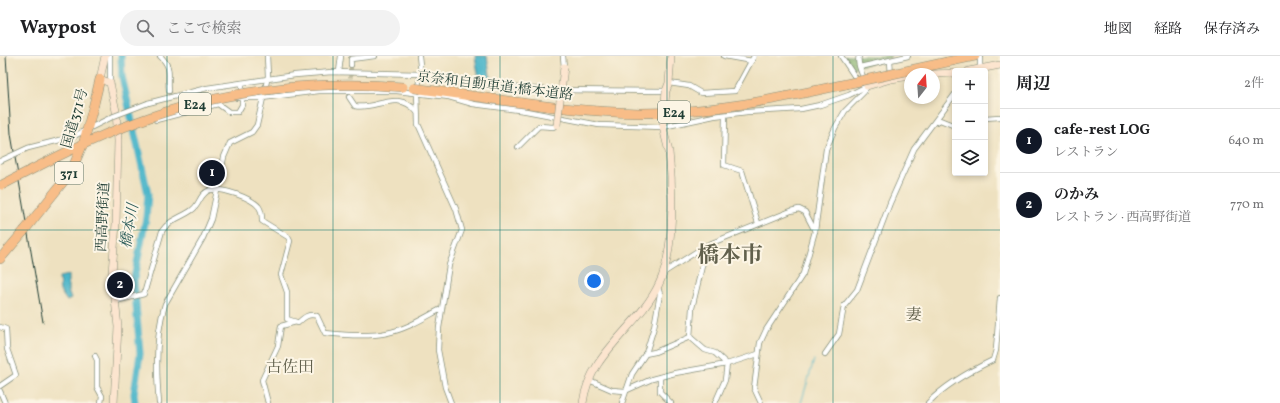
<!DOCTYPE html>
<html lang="ja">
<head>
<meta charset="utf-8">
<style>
  body { margin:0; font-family:Vollkorn,"Noto Serif JP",serif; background:#f2f2f2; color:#202124 }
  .controls { position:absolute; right:12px; top:12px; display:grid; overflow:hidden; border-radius:4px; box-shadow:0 2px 6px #0003 }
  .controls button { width:36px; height:36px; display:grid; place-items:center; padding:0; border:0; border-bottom:1px solid #e0e0e0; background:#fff; color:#202124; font:20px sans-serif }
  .compass { position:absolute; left:904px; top:12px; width:36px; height:36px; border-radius:50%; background:#fff; box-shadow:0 2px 6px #0003; rotate:17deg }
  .you { position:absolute; left:594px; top:225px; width:14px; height:14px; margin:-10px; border:3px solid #fff; border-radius:50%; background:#1a73e8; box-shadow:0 0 0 6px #1a73e833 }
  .badge { display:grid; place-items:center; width:26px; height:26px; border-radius:50%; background:#111827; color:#fff; font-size:13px; font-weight:700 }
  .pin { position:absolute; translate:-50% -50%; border:2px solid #fff; box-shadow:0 1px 4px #0006 }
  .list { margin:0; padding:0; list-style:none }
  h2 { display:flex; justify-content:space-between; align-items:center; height:52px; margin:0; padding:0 16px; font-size:17px }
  h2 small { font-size:13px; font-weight:400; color:#757577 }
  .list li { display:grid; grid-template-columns:26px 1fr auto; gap:12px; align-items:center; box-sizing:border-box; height:64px; padding:0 16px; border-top:1px solid #e0e0e0 }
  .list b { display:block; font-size:15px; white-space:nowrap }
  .list p { margin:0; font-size:13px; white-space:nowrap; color:#757577 }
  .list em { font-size:13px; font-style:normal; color:#757577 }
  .icon { flex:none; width:22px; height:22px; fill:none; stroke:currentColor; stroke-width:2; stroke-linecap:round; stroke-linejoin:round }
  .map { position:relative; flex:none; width:1000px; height:347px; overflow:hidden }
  header { display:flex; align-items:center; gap:24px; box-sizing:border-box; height:56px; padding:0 20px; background:#fff; border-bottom:1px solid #e0e0e0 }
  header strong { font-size:19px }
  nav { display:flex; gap:22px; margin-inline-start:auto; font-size:14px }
  .search { width:280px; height:36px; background:#f2f2f2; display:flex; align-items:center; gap:10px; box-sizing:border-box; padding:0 14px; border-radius:22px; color:#757577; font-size:15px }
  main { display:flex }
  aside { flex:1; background:#fff }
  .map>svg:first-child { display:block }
  .forest { fill:#7bac66; stroke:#4d744d }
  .water { fill:#4bb5c9; stroke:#35797e }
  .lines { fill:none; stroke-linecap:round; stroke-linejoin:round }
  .stream { stroke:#4bb5c9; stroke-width:1 }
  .river { stroke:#4bb5c9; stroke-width:7 }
  .street-tunnel { stroke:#c5c0a4; stroke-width:4.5; stroke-dasharray:4.5 2; stroke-linecap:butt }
  .street-casing { stroke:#868f7a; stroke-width:6 }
  .secondary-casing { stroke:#868f7a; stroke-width:8 }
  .highway-casing { stroke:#868f7a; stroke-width:10 }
  .street { stroke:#fff; stroke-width:4.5 }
  .secondary { stroke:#fce5cf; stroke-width:7 }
  .highway { stroke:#f8bd88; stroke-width:9 }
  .rail { stroke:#1f3d34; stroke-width:1 }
  .street-bridge-casing { stroke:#868f7a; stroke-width:6; stroke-linecap:butt }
  .secondary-bridge-casing { stroke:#868f7a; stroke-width:8; stroke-linecap:butt }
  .highway-bridge-casing { stroke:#868f7a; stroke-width:10; stroke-linecap:butt }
  .street-bridge { stroke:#fff; stroke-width:4.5 }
  .secondary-bridge { stroke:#fce5cf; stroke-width:7 }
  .highway-bridge { stroke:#f8bd88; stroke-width:9 }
  .grid { fill:none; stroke:#0f766e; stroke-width:1; stroke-opacity:0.55 }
  .labels { text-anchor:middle; stroke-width:4; stroke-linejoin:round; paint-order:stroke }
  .shield { fill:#fcf5e5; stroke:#617469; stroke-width:1 }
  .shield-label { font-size:13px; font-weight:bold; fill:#1f3d34 }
  .street-label { font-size:14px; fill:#1f3d34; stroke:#fcf5e5 }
  .water-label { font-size:15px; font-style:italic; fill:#2a5b59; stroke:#fcf5e5 }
  .quarter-label { font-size:16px; fill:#61604c; stroke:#fcf5e5 }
  .town-label { font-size:22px; font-weight:bold; fill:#61604c; stroke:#fcf5e5 }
</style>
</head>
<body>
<header>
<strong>Waypost</strong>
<div class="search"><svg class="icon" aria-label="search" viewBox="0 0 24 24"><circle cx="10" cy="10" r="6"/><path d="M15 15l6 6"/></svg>ここで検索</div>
<nav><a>地図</a><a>経路</a><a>保存済み</a></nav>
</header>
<main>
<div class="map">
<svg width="1000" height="347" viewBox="0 0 1000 347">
  <rect width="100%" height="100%" fill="#fcf5e5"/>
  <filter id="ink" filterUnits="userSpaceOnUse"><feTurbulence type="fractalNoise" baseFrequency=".025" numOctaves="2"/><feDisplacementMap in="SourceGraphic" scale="8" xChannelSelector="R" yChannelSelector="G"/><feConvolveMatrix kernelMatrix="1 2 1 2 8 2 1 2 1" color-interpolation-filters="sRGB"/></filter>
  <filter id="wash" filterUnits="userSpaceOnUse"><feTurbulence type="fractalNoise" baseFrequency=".012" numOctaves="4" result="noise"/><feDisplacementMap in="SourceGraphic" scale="16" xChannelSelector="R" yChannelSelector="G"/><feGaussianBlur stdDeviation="0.9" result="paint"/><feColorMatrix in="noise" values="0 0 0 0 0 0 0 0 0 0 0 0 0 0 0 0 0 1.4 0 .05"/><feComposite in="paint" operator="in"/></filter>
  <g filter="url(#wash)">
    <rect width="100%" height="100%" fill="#eee1c0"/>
    <polygon class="forest" points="844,0 891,0 890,2 853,12"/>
    <g class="water">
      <polygon points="475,0 487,0 491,25 479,23"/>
      <polygon points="68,219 68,235 71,243 67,245 60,235 59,221"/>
    </g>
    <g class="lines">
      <polyline class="stream" points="801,347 814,304"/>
      <polyline class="river" points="121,0 122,20 148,138 146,162 134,223 140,298 134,338 135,347"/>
    </g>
  </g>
  <g filter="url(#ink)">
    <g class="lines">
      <polyline class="street-tunnel" points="350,29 351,9"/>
      <g class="street-casing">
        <g id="street">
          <polyline points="110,0 110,27"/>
          <path d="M160,0C173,12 167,19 169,35"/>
          <polyline points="419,0 421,18 417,34 418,68 456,153 462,174 449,209 439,272 438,294 445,331 451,347"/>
          <polyline points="563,0 564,11"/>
          <polyline points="724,0 752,5"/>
          <polyline points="841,0 859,27"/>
          <polyline points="980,2 980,15"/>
          <polyline points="890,5 891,20"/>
          <polyline points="351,9 351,3 375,0"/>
          <polyline points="860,11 908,0"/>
          <polyline points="339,16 341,0"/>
          <polyline points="669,27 689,30 701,37 735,35 754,0"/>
          <polyline points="175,40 209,41"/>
          <path d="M349,41L355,50C374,55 398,32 417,56"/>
          <polyline points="237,42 262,42 319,35 397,35 449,41 473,48 526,55 599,69 663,71 714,60 747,56 801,53 820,49 849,39 867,30"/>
          <polyline points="148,47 207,32 295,19 332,16 421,18 519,32 553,34 666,35"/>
          <polyline points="725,60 724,109 742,115 758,167"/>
          <polyline points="985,62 1000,61"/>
          <polyline points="156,64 218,48 229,56 238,56 242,49 242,27"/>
          <polyline points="937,66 940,64 955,70"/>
          <polyline points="518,91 539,70 553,71 557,69"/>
          <polyline points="663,217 707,189 791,155 799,153 805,156 815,175"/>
          <path d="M116,245L144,238L162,175C170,163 181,162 192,154C200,149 199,138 210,134C221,131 252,142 259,151C262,155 262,160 262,165L288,181L290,185L281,219L287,236V263L296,266L281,270L278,290L262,324L268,347"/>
          <path d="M296,266L298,267C304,261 309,257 317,260L325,277C343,279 369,281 387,277C407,273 424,262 441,253"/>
          <polyline points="0,271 6,273 7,293 16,319 0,330"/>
          <polyline points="690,281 692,252 707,189"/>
          <polyline points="690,281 705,294 715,297 727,308"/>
          <polyline points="645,298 655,296 690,281"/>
          <polyline points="825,298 839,278 844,250 857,234 890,147 914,93 955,38"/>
          <polyline points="95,300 97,304 97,331 102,340 101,347"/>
          <polyline points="660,321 660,336 671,347"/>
          <polyline points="589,324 612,334 625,335 652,323 675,317 727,308 758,298"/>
          <polyline points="0,335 5,347"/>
          <path d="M159,347C156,315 155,279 165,248L203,182L211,163L224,101L230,87L252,76L257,69L268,20L267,0"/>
          <polyline points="622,347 632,318 646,297 654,271 660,238 658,231"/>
          <polyline points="715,347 725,324 727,308"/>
          <path d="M761,347L754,332L760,287L766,274L803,218L815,175L826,93L835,72L845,55L864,36L867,30C864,22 856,8 859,0"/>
          <path d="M928,347C946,328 970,315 993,304L996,294L1000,242"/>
        </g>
      </g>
      <g class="secondary-casing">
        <g id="secondary">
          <polyline points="105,0 100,23 110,27 116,55 118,85 116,168 112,216 118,271 114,347"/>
          <polyline points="969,15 1000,9"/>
          <polyline points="934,18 955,17"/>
          <polyline points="867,30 891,23 910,20"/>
          <polyline points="666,35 669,27 671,0"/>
          <path d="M583,347C589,297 639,271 659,228C675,196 673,131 669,96C667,87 664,78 663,69"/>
        </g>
      </g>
      <g class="highway-casing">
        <g id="highway">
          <polyline points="947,6 975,0"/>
          <path d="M421,33C493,42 566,56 640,57C710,57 778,43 846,28"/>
          <polyline points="94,48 100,23"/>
          <polyline points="0,203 24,175"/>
        </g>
      </g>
      <use href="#street" class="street"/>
      <use href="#secondary" class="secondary"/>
      <use href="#highway" class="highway"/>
      <polyline class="rail" points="6,0 11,78 43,266"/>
      <g class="street-bridge-casing">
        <polyline id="street-bridge" points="0,105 28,92 72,81 114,60 148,47"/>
      </g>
      <g class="secondary-bridge-casing">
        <g id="secondary-bridge">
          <polyline points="557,69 564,11"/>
          <polyline points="663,69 666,35"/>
        </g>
      </g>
      <g class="highway-bridge-casing">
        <g id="highway-bridge">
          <polyline points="846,28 947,6"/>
          <polyline points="414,32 421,33"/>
          <path d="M2,129C46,106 90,83 137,66C221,34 314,24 403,31"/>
          <polyline points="24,175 71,116 84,85 94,48"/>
        </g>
      </g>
      <use href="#street-bridge" class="street-bridge"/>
      <use href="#secondary-bridge" class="secondary-bridge"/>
      <use href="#highway-bridge" class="highway-bridge"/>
    </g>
  </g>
  <path class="grid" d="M167,0V347M333,0V347M500,0V347M667,0V347M833,0V347M0,174H1000"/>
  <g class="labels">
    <g class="shield">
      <rect x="179" y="37" width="32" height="22" rx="3"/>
      <rect x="658" y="45" width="32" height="22" rx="3"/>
      <rect x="55" y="106" width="28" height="22" rx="3"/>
    </g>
    <g class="shield-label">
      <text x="195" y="53">E24</text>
      <text x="674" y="61">E24</text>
      <text x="69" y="122">371</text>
    </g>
    <g class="street-label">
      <text transform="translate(495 29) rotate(7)" y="5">京奈和自動車道;橋本道路</text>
      <text transform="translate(74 62) rotate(-74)" y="5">国道371号</text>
      <text transform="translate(102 161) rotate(-87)" y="5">西高野街道</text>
    </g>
    <g class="water-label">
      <text transform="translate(129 170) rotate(-80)" y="5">橋本川</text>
    </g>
    <g class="quarter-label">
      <text x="914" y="264">妻</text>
      <text x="290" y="316">古佐田</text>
    </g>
    <g class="town-label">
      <text x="730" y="206">橋本市</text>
    </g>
  </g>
</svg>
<div class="controls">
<button>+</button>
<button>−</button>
<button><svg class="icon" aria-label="layers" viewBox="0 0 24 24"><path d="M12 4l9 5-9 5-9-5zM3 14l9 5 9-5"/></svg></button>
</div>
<svg class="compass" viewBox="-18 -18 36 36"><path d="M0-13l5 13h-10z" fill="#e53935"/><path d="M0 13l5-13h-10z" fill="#757577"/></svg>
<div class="you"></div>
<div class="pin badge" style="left:212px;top:117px">1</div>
<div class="pin badge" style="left:120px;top:229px">2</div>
</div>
<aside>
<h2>周辺<small>2件</small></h2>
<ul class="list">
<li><span class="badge">1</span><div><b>cafe-rest LOG</b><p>レストラン</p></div><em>640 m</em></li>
<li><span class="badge">2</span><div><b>のかみ</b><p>レストラン · 西高野街道</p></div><em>770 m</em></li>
</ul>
</aside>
</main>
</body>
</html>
